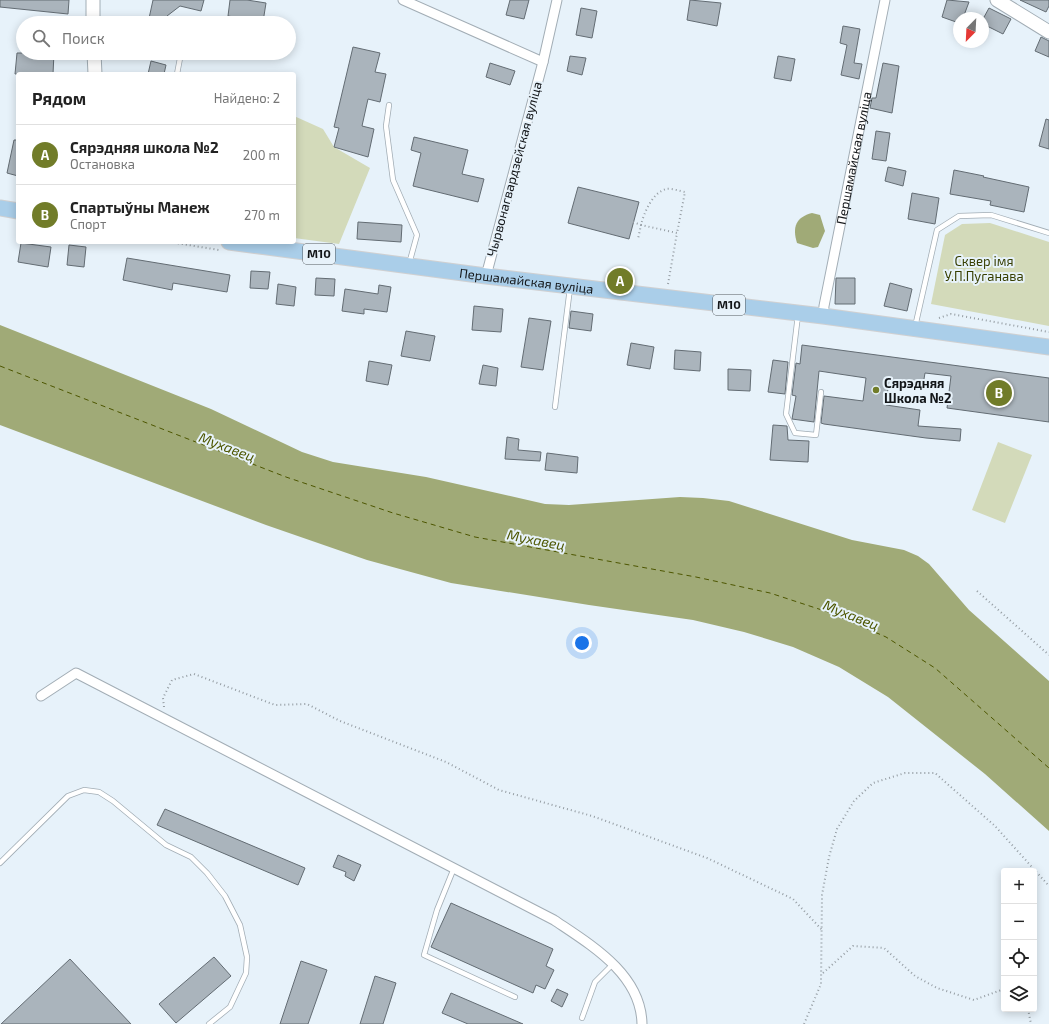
<!DOCTYPE html>
<html lang="ru">
<head>
<meta charset="utf-8">
<style>
  body { margin:0; font-family:"Exo 2",sans-serif; background:#f6f6f6; color:#222 }
  .controls { position:absolute; right:12px; bottom:12px; display:grid; overflow:hidden; border-radius:4px; box-shadow:0 2px 10px #0003 }
  .controls button { width:36px; height:36px; display:grid; place-items:center; padding:0; border:0; border-bottom:1px solid #e0e0e0; background:#fff; color:#222; font:20px sans-serif }
  .compass { position:absolute; left:953px; top:12px; width:36px; height:36px; border-radius:50%; background:#fff; box-shadow:0 2px 10px #0003; rotate:204deg }
  .you { position:absolute; left:582px; top:643px; width:14px; height:14px; margin:-10px; border:3px solid #fff; border-radius:50%; background:#1a73e8; box-shadow:0 0 0 6px #1a73e833 }
  .badge { display:grid; place-items:center; width:26px; height:26px; border-radius:50%; background:#717c29; color:#fff; font-size:13px; font-weight:700 }
  .pin { position:absolute; translate:-50% -50%; border:2px solid #fff; box-shadow:0 1px 4px #0006 }
  .list { margin:0; padding:0; list-style:none }
  h2 { display:flex; justify-content:space-between; align-items:center; height:52px; margin:0; padding:0 16px; font-size:17px }
  h2 small { font-size:13px; font-weight:400; color:#767676 }
  .list li { display:grid; grid-template-columns:26px 1fr auto; gap:12px; align-items:center; box-sizing:border-box; height:60px; padding:0 16px; border-top:1px solid #e0e0e0 }
  .list b { display:block; font-size:15px; white-space:nowrap }
  .list p { margin:0; font-size:13px; white-space:nowrap; color:#767676 }
  .list em { font-size:13px; font-style:normal; color:#767676 }
  .icon { flex:none; width:22px; height:22px; fill:none; stroke:currentColor; stroke-width:2; stroke-linecap:round; stroke-linejoin:round }
  .map { position:relative; flex:none; width:1049px; height:1024px; overflow:hidden }
  .search { position:absolute; background:#fff; box-shadow:0 2px 10px #0003; left:16px; top:16px; width:280px; height:44px; display:flex; align-items:center; gap:10px; box-sizing:border-box; padding:0 14px; border-radius:22px; color:#767676; font-size:15px }
  .panel { position:absolute; background:#fff; box-shadow:0 2px 10px #0003; left:16px; top:72px; width:280px; height:172px; border-radius:4px }
  .map>svg:first-child { display:block }
  .green { fill:#d3daba }
  .water { fill:#a0aa77 }
  .lines { fill:none; stroke-linecap:round; stroke-linejoin:round }
  .ferry { stroke:#4d5600; stroke-width:1; stroke-dasharray:5 4; stroke-linecap:butt }
  .building { fill:#aab4bc; stroke:#636c73 }
  .lane-casing { stroke:#a2adb5; stroke-width:6 }
  .street-casing { stroke:#a2adb5; stroke-width:11 }
  .secondary-casing { stroke:#a2adb5; stroke-width:15 }
  .primary-casing { stroke:#d0d0d1; stroke-width:17 }
  .path { stroke:#959da3; stroke-width:2; stroke-dasharray:1 3; stroke-linecap:butt }
  .lane { stroke:#fff; stroke-width:4.5 }
  .street { stroke:#fff; stroke-width:9 }
  .secondary { stroke:#fff; stroke-width:13 }
  .primary { stroke:#aacee9; stroke-width:15 }
  .poi-dot { fill:#717c29; stroke:#e7f2fa; stroke-width:1.5 }
  .labels { text-anchor:middle; stroke-width:4; stroke-linejoin:round; paint-order:stroke }
  .shield { fill:#e7f2fa; stroke:#53585c; stroke-width:1 }
  .shield-label { font-size:12px; font-weight:bold; fill:#131619 }
  .street-label { font-size:13px; fill:#131619; stroke:#e7f2fa }
  .park-label { font-size:13px; fill:#373e00; stroke:#e7f2fa }
  .poi-label { font-size:13px; font-weight:bold; fill:#131619; stroke:#e7f2fa; text-anchor:start }
  .water-label { font-size:14px; font-style:italic; fill:#4d5600; stroke:#e7f2fa }
</style>
</head>
<body>
<div class="map">
<svg width="1049" height="1024" viewBox="0 0 1049 1024">
  <rect width="100%" height="100%" fill="#e7f2fa"/>
  <g class="green">
    <polygon points="294,116 323,129 334,147 370,168 339,244 294,238"/>
    <polygon points="990,223 1049,242 1049,326 931,304 945,235 962,224"/>
    <polygon points="998,442 1032,455 1005,523 972,510"/>
  </g>
  <g class="water">
    <path d="M812,213L820,215L825,231L818,247L813,248L797,243C792,227 796,217 812,213Z"/>
    <polygon points="0,325 211,409 302,452 333,462 426,477 545,504 569,505 680,497 703,498 729,501 852,540 904,550 918,556 929,564 969,610 1049,681 1049,831 985,774 888,697 839,667 793,647 744,632 693,620 589,605 451,583 367,560 266,525 0,425"/>
  </g>
  <g class="lines">
    <polyline class="ferry" points="0,366 286,477 393,513 475,537 696,577 770,593 831,613 886,637 935,668 1049,768"/>
  </g>
  <g class="building">
    <polygon points="0,0 69,0 68,14 0,7"/>
    <polygon points="153,0 204,0 201,11 180,6 167,16 165,23 148,23"/>
    <polygon points="230,0 247,0 266,3 263,22 228,16"/>
    <polygon points="510,0 529,0 524,19 506,15"/>
    <polygon points="690,0 721,3 717,26 687,20"/>
    <polygon points="947,0 969,2 963,18 959,18 959,23 942,17"/>
    <polygon points="1020,0 1049,0 1049,6 1046,12"/>
    <polygon points="581,8 597,11 592,38 576,35"/>
    <polygon points="989,8 1011,19 1003,34 983,24 983,19"/>
    <polygon points="843,26 860,29 854,63 862,64 859,79 841,75 847,45 840,43"/>
    <polygon points="1041,37 1049,41 1049,57 1035,51"/>
    <polygon points="353,47 380,53 375,72 386,74 380,102 368,99 362,126 374,129 368,157 334,147 339,128 334,127"/>
    <polygon points="17,53 54,53 53,74 15,74"/>
    <polygon points="570,56 586,58 582,75 567,71"/>
    <polygon points="778,56 795,59 791,81 774,78"/>
    <polygon points="151,61 166,65 164,74 148,74"/>
    <polygon points="490,63 515,71 510,85 486,77"/>
    <polygon points="883,63 899,66 892,113 870,108 872,98 876,98"/>
    <polygon points="1046,119 1049,120 1049,149 1039,146"/>
    <polygon points="876,131 890,133 886,161 872,159"/>
    <polygon points="414,137 468,150 462,174 484,179 478,202 413,186 421,153 411,150"/>
    <polygon points="14,140 18,140 18,176 7,173"/>
    <polygon points="888,167 906,171 903,186 885,181"/>
    <polygon points="954,170 984,176 983,177 1029,187 1024,212 990,205 991,201 950,194"/>
    <polygon points="578,187 639,202 629,239 568,223"/>
    <polygon points="912,193 939,198 935,224 908,219"/>
    <polygon points="358,222 402,225 401,242 357,239"/>
    <polygon points="21,243 51,247 48,267 18,262"/>
    <polygon points="69,245 86,247 84,267 67,265"/>
    <polygon points="127,258 230,275 227,292 173,283 172,290 123,280"/>
    <polygon points="251,271 270,272 268,289 250,288"/>
    <polygon points="316,278 335,279 334,296 315,295"/>
    <polygon points="836,278 855,278 855,304 835,304"/>
    <polygon points="890,283 912,289 907,311 884,306"/>
    <polygon points="278,284 296,287 294,306 276,304"/>
    <polygon points="379,285 391,287 387,312 364,309 364,314 342,311 345,289 378,294"/>
    <polygon points="474,306 503,309 501,332 472,330"/>
    <polygon points="571,311 593,314 591,331 569,328"/>
    <polygon points="529,318 551,321 543,370 521,367"/>
    <polygon points="406,331 435,336 430,361 401,356"/>
    <polygon points="631,343 654,347 650,369 627,365"/>
    <polygon points="802,345 1049,378 1049,422 947,408 951,376 925,373 923,385 889,380 886,405 920,410 918,426 961,429 960,441 926,438 824,424 821,423 824,396 863,401 866,378 819,371 814,422 792,419 796,396 792,395 796,363 800,364"/>
    <polygon points="675,350 701,352 700,371 674,369"/>
    <polygon points="773,360 788,362 785,394 768,392"/>
    <polygon points="369,361 392,365 388,385 366,381"/>
    <polygon points="483,365 498,368 496,386 479,384"/>
    <polygon points="728,369 751,370 750,391 728,390"/>
    <polygon points="773,425 787,426 788,440 809,441 808,462 770,460"/>
    <polygon points="507,437 519,439 518,450 541,452 540,461 505,459"/>
    <polygon points="547,453 578,457 577,473 545,470"/>
    <polygon points="165,809 305,868 298,885 157,825"/>
    <polygon points="338,855 361,865 354,881 345,876 346,872 333,867"/>
    <polygon points="451,903 553,949 546,966 554,970 545,989 536,985 533,993 431,947"/>
    <polygon points="214,957 231,976 176,1023 159,1004"/>
    <polygon points="70,959 131,1024 1,1024"/>
    <polygon points="301,961 327,970 308,1024 280,1024"/>
    <polygon points="375,976 396,983 383,1024 360,1024"/>
    <polygon points="557,989 568,994 562,1007 551,1001"/>
    <polygon points="451,993 523,1024 468,1024 442,1013"/>
  </g>
  <g class="lines">
    <g class="lane-casing">
      <g id="lane">
        <polyline points="177,74 181,53"/>
        <polyline points="389,105 386,126 393,180 417,235 409,264"/>
        <polyline points="798,315 786,414 795,433 816,435 821,392"/>
        <polyline points="915,327 937,230 959,216 991,215 1049,233"/>
        <polyline points="555,407 570,288"/>
        <polyline points="0,863 68,796 84,790 99,792 113,801 166,845 191,857 207,873 225,896 240,925 247,957 246,973 230,1007 209,1024"/>
        <polyline points="454,868 437,910 424,955 515,997"/>
        <polyline points="582,1018 595,982 613,964"/>
      </g>
    </g>
    <g class="street-casing">
      <g id="street">
        <polyline points="403,0 543,62"/>
        <polyline points="486,276 543,62 557,0"/>
        <path id="s1" d="M823,316L824,306L885,0"/>
        <path d="M41,696L76,673L554,920C591,945 641,974 642,1024"/>
      </g>
    </g>
    <g class="secondary-casing">
      <g id="secondary">
        <polyline points="93,0 93,23"/>
        <polyline points="997,0 1049,32"/>
        <polyline points="94,53 95,74"/>
      </g>
    </g>
    <g class="primary-casing">
      <g id="primary">
        <polyline points="0,208 18,211"/>
        <path id="s2" d="M229,242L486,276L823,316L1049,347"/>
      </g>
    </g>
    <g class="path">
      <polyline points="633,222 641,225 638,239"/>
      <polyline points="170,242 219,250"/>
      <path d="M668,284L677,233L641,225C644,213 652,193 666,189C671,188 680,191 685,192L677,233"/>
      <polyline points="939,318 951,314 1049,332"/>
      <polyline points="977,591 1049,655"/>
      <polyline points="164,707 163,698 172,680 194,674 275,705 307,704 340,721 446,762 499,790 592,816 707,858 793,899 823,931"/>
      <polyline points="823,973 853,946 884,948 915,976 937,988 974,1000 1004,989"/>
      <polyline points="1028,1009 1031,1024"/>
      <polyline points="804,1024 821,984 822,895 829,857 837,829 854,801 873,783 905,773 935,773 995,826 1049,886"/>
    </g>
    <use href="#lane" class="lane"/>
    <use href="#street" class="street"/>
    <use href="#secondary" class="secondary"/>
    <use href="#primary" class="primary"/>
  </g>
  <circle class="poi-dot" cx="876" cy="390" r="4"/>
  <g class="labels">
    <g class="shield">
      <rect x="303" y="244" width="32" height="20" rx="3"/>
      <rect x="713" y="295" width="32" height="20" rx="3"/>
    </g>
    <g class="shield-label">
      <text x="319" y="258">М10</text>
      <text x="729" y="309">М10</text>
    </g>
    <g class="street-label">
      <text dy="5" stroke="none"><textPath href="#s1" startOffset="161">Першамайская вуліца</textPath></text>
      <text transform="translate(514 169) rotate(-75)" y="5">Чырвонагвардзейская вуліца</text>
      <text dy="5" stroke="none"><textPath href="#s2" startOffset="300">Першамайская вуліца</textPath></text>
    </g>
    <g class="park-label">
      <text x="984" y="266">Сквер імя<tspan x="984" dy="15">У.П.Пуганава</tspan></text>
    </g>
    <g class="poi-label">
      <text x="884" y="388">Сярэдняя<tspan x="884" dy="15">Школа №2</tspan></text>
    </g>
    <g class="water-label">
      <text transform="translate(227 447) rotate(21)" y="5">Мухавец</text>
      <text transform="translate(536 540) rotate(11)" y="5">Мухавец</text>
      <text transform="translate(851 615) rotate(22)" y="5">Мухавец</text>
    </g>
  </g>
</svg>
<div class="controls">
<button>+</button>
<button>−</button>
<button><svg class="icon" aria-label="locate" viewBox="0 0 24 24"><circle cx="12" cy="12" r="6"/><path d="M12 2v4M12 18v4M2 12h4M18 12h4"/></svg></button>
<button><svg class="icon" aria-label="layers" viewBox="0 0 24 24"><path d="M12 4l9 5-9 5-9-5zM3 14l9 5 9-5"/></svg></button>
</div>
<svg class="compass" viewBox="-18 -18 36 36"><path d="M0-13l5 13h-10z" fill="#e53935"/><path d="M0 13l5-13h-10z" fill="#767676"/></svg>
<div class="you"></div>
<div class="pin badge" style="left:620px;top:281px">A</div>
<div class="pin badge" style="left:999px;top:393px">B</div>
<div class="search"><svg class="icon" aria-label="search" viewBox="0 0 24 24"><circle cx="10" cy="10" r="6"/><path d="M15 15l6 6"/></svg>Поиск</div>
<section class="panel">
<h2>Рядом<small>Найдено: 2</small></h2>
<ul class="list">
<li><span class="badge">A</span><div><b>Сярэдняя школа №2</b><p>Остановка</p></div><em>200 m</em></li>
<li><span class="badge">B</span><div><b>Спартыўны Манеж</b><p>Спорт</p></div><em>270 m</em></li>
</ul>
</section>
</div>
</body>
</html>
